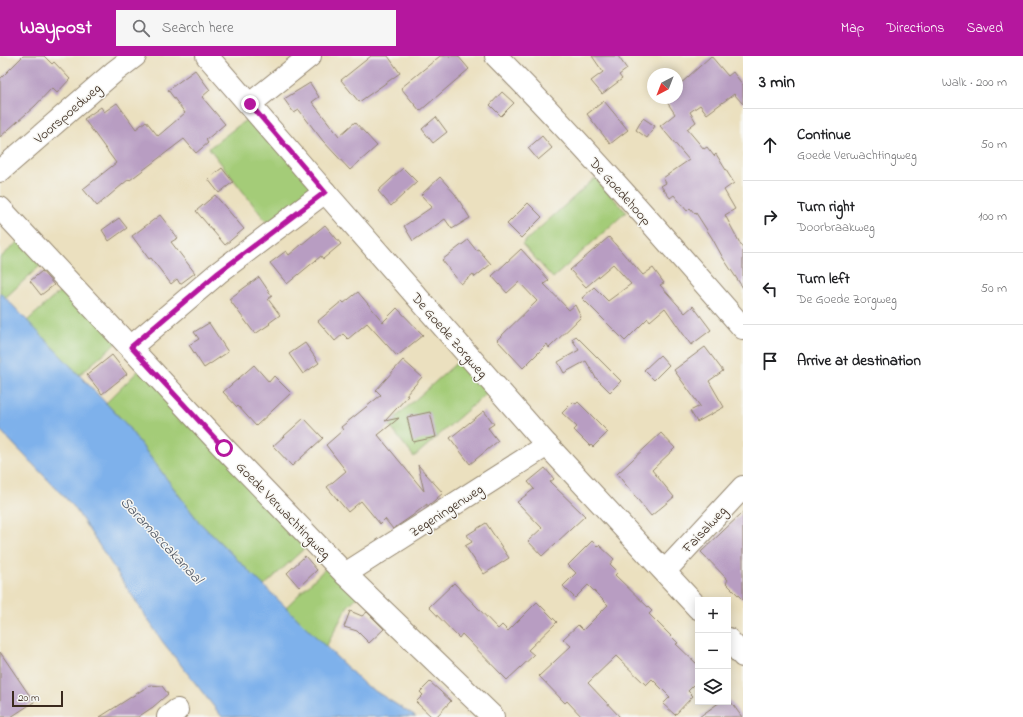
<!DOCTYPE html>
<html lang="en">
<head>
<meta charset="utf-8">
<style>
  body { margin:0; font-family:"Indie Flower",sans-serif; background:#f6f6f6; color:#202124 }
  .controls { position:absolute; right:12px; bottom:12px; display:grid; overflow:hidden; border-radius:0px; box-shadow:0 2px 10px #0003 }
  .controls button { width:36px; height:36px; display:grid; place-items:center; padding:0; border:0; border-bottom:1px solid #e0e0e0; background:#fff; color:#202124; font:20px sans-serif }
  .compass { position:absolute; left:647px; top:12px; width:36px; height:36px; border-radius:50%; background:#fff; box-shadow:0 2px 10px #0003; rotate:222deg }
  .scale { position:absolute; left:12px; bottom:10px; width:51px; box-sizing:border-box; padding-left:4px; border:2px solid #3b2a1e; border-top:0; font-size:11px; line-height:14px; white-space:nowrap; color:#3b2a1e; -webkit-text-stroke:3px #f6f6f2; paint-order:stroke }
  .stop { position:absolute; width:12px; height:12px; margin:-9px; border:3px solid #b5179e; border-radius:50%; background:#fff }
  .stop.end { background:#b5179e; border-color:#fff; box-shadow:0 1px 4px #0008 }
  .list { margin:0; padding:0; list-style:none }
  h2 { display:flex; justify-content:space-between; align-items:center; height:52px; margin:0; padding:0 16px; font-size:17px }
  h2 small { font-size:13px; font-weight:400; color:#757577 }
  .list li { display:grid; grid-template-columns:26px 1fr auto; gap:12px; align-items:center; box-sizing:border-box; height:72px; padding:0 16px; border-top:1px solid #e0e0e0 }
  .list b { display:block; font-size:15px; white-space:nowrap }
  .list p { margin:0; font-size:13px; white-space:nowrap; color:#757577 }
  .list em { font-size:13px; font-style:normal; color:#757577 }
  .icon { flex:none; width:22px; height:22px; fill:none; stroke:currentColor; stroke-width:2; stroke-linecap:round; stroke-linejoin:round }
  .map { position:relative; flex:none; width:743px; height:661px; overflow:hidden }
  header { display:flex; align-items:center; gap:24px; box-sizing:border-box; height:56px; padding:0 20px; background:#b5179e; color:#fff }
  header strong { font-size:19px }
  nav { display:flex; gap:22px; margin-inline-start:auto; font-size:14px }
  .search { width:280px; height:36px; background:#f6f6f6; display:flex; align-items:center; gap:10px; box-sizing:border-box; padding:0 14px; border-radius:0px; color:#757577; font-size:15px }
  main { display:flex }
  aside { flex:1; background:#fff }
  .map>svg:first-child { display:block }
  .green { fill:#a4cc78; stroke:#707b4b }
  .water { fill:#7eb1eb; stroke:#5c6e84 }
  .building { fill:#b89dc2 }
  .lines { fill:none; stroke-linecap:round; stroke-linejoin:round }
  .minor-casing { stroke:#93856e; stroke-width:24 }
  .minor { stroke:#fff; stroke-width:22 }
  .route { stroke:#b5179e; stroke-width:5 }
  .labels { text-anchor:middle; stroke-width:3; stroke-linejoin:round; paint-order:stroke }
  .street-label { font-size:14px; fill:#3b2a1e; stroke:#f6f6f2 }
  .water-label { font-size:15px; font-style:italic; fill:#525966; stroke:#f6f6f2 }
</style>
</head>
<body>
<header>
<strong>Waypost</strong>
<div class="search"><svg class="icon" aria-label="search" viewBox="0 0 24 24"><circle cx="10" cy="10" r="6"/><path d="M15 15l6 6"/></svg>Search here</div>
<nav><a>Map</a><a>Directions</a><a>Saved</a></nav>
</header>
<main>
<div class="map">
<svg width="743" height="661" viewBox="0 0 743 661">
  <rect width="100%" height="100%" fill="#f6f6f2"/>
  <filter id="ink" filterUnits="userSpaceOnUse"><feTurbulence type="fractalNoise" baseFrequency=".025" numOctaves="2"/><feDisplacementMap in="SourceGraphic" scale="8" xChannelSelector="R" yChannelSelector="G"/><feConvolveMatrix kernelMatrix="1 2 1 2 8 2 1 2 1" color-interpolation-filters="sRGB"/></filter>
  <filter id="wash" filterUnits="userSpaceOnUse"><feTurbulence type="fractalNoise" baseFrequency=".012" numOctaves="4" result="noise"/><feDisplacementMap in="SourceGraphic" scale="16" xChannelSelector="R" yChannelSelector="G"/><feGaussianBlur stdDeviation="0.9" result="paint"/><feColorMatrix in="noise" values="0 0 0 0 0 0 0 0 0 0 0 0 0 0 0 0 0 1.4 0 .05"/><feComposite in="paint" operator="in"/></filter>
  <g filter="url(#wash)">
    <rect width="100%" height="100%" fill="#ebe0bf"/>
    <g class="green">
      <polygon points="251,60 313,133 269,169 209,92"/>
      <polygon points="595,122 626,156 553,222 522,188"/>
      <polygon points="20,184 43,207 5,242 0,236 0,202"/>
      <polygon points="66,230 117,286 79,319 27,265"/>
      <polygon points="461,303 489,335 414,401 388,368"/>
      <polygon points="141,312 308,489 264,530 199,466 125,367 106,347"/>
      <polygon points="329,509 358,540 347,551 326,591 286,551"/>
    </g>
    <polygon class="water" points="0,236 125,367 199,466 364,628 416,661 222,661 162,585 74,451 0,374"/>
    <g id="blocks">
      <g class="building">
        <polygon points="23,0 44,0 52,8 54,6 70,23 57,37 52,32 35,50 0,81 0,23"/>
        <polygon points="371,0 388,0 400,17 359,46 341,24"/>
        <polygon points="440,0 458,0 469,13 420,55 401,32"/>
        <polygon points="592,0 618,0 627,13 619,19 622,23 602,38 591,25 603,16"/>
        <polygon points="711,0 728,20 733,16 743,29 743,48 734,38 707,58 700,49 690,56 696,66 687,73 704,93 707,91 714,100 716,98 734,127 724,134 735,153 725,159 743,193 743,232 723,202 712,182 696,157 695,158 690,152 687,155 674,139 670,142 661,130 666,127 663,122 689,104 660,70 675,58 665,43 666,42 677,42 677,31"/>
        <polygon points="195,14 210,34 202,41 225,68 206,84 208,87 196,97 184,83 130,124 129,123 97,150 83,133 116,107 84,63 101,51 104,56 117,47 136,73 146,65 158,80 185,57 168,34"/>
        <polygon points="310,27 319,41 312,46 339,80 355,66 377,90 350,114 323,85 299,54 294,57 284,43"/>
        <polygon points="502,36 514,47 501,60 490,49"/>
        <polygon points="604,45 628,74 610,88 587,58"/>
        <polygon points="436,61 447,76 433,87 422,73"/>
        <polygon points="643,62 655,70 647,82 636,74"/>
        <polygon points="542,80 552,92 538,104 528,92"/>
        <polygon points="222,112 233,126 219,137 208,123"/>
        <polygon points="403,112 417,126 391,150 378,135"/>
        <polygon points="440,121 455,138 470,162 452,173 445,163 413,185 404,170 432,151 421,139"/>
        <polygon points="215,139 244,173 225,189 196,155"/>
        <polygon points="528,147 542,161 521,182 507,168"/>
        <polygon points="160,159 178,182 171,186 195,217 180,228 177,223 171,228 151,202 149,203 132,180"/>
        <polygon points="119,162 127,172 109,185 102,174"/>
        <polygon points="325,169 341,188 323,203 321,200 287,228 270,207 286,195 289,199"/>
        <polygon points="609,181 627,202 628,202 643,219 653,212 664,227 660,229 685,257 693,250 711,274 691,289 665,252 650,265 648,262 625,285 582,242 594,231 608,245 631,228 613,208 586,231 570,214"/>
        <polygon points="468,184 476,194 478,193 491,208 475,221 473,218 461,228 442,204"/>
        <polygon points="521,193 549,224 544,228 569,254 575,249 581,261 549,292 547,288 523,312 497,284 537,245 519,226 507,237 492,220"/>
        <polygon points="42,215 54,229 41,239 30,225"/>
        <polygon points="259,221 272,240 268,243 280,259 269,267 270,268 255,278 229,243"/>
        <polygon points="358,236 383,266 397,252 423,279 397,300 367,267 348,283 343,278 335,285 318,265 342,245 344,247"/>
        <polygon points="209,267 228,296 204,312 189,289 199,283 194,276"/>
        <polygon points="576,280 621,325 610,336 596,322 586,305 564,317 558,306 579,294 572,283"/>
        <polygon points="305,287 319,307 303,318 289,298"/>
        <polygon points="705,291 723,315 709,325 724,351 697,366 690,355 700,350 674,314"/>
        <polygon points="112,299 127,318 102,338 87,319"/>
        <polygon points="660,299 669,309 654,324 644,314"/>
        <polygon points="403,304 422,321 406,339 408,340 385,365 399,362 378,379 424,435 418,409 443,437 429,449 427,451 427,448 412,460 393,473 385,463 380,468 361,445 348,456 327,431 346,415 326,389 343,374 341,371 381,339 376,334"/>
        <polygon points="254,309 269,326 274,320 291,337 256,370 238,350 237,351 223,336"/>
        <polygon points="573,346 576,348 578,346 608,376 593,391 591,389 590,390 574,374 577,371 562,357"/>
        <polygon points="484,355 494,368 488,372 498,385 470,408 450,382"/>
        <polygon points="430,356 436,381 413,386 407,361"/>
        <polygon points="304,362 323,382 292,410 273,390"/>
        <polygon points="661,377 675,392 652,414 674,441 651,460 617,418"/>
        <polygon points="545,412 554,423 550,426 585,460 542,500 528,485 542,472 517,446 534,433 528,426"/>
        <polygon points="743,456 743,544 726,527 728,524 701,496"/>
        <polygon points="486,467 509,502 484,518 465,490 472,486 467,479"/>
        <polygon points="592,485 598,491 599,489 614,503 610,508 618,516 615,519 652,555 649,558 678,587 676,588 698,609 698,625 688,635 693,640 675,659 663,648 670,641 652,623 646,629 616,600 588,627 620,661 582,661 567,645 565,647 539,620 571,590 563,583 578,569 583,574 608,549 588,529 575,542 563,530 576,517 568,509"/>
        <polygon points="305,500 317,514 299,531 287,517"/>
        <polygon points="454,527 498,573 502,569 508,575 537,546 557,566 528,594 534,599 507,624 462,578 459,582 429,551"/>
        <polygon points="350,555 362,560 367,556 384,573 369,587 357,575 344,571"/>
        <polygon points="0,596 34,646 11,661 0,661"/>
        <polygon points="430,626 451,645 436,661 432,661 416,646 423,639 420,636"/>
        <polygon points="150,629 162,630 168,638 153,651 138,661 100,661"/>
        <polygon points="728,642 742,661 699,661 720,646 728,646"/>
      </g>
    </g>
  </g>
  <g filter="url(#ink)">
    <use href="#blocks" fill-opacity="0" stroke="#93856e" stroke-width="1"/>
    <g class="lines">
      <g class="minor-casing">
        <g id="minor">
          <polyline points="207,0 325,136 547,389 698,552"/>
          <path d="M496,0C582,87 663,180 743,272"/>
          <polyline points="250,48 310,0"/>
          <polyline points="0,115 114,16 135,0"/>
          <polyline points="0,152 224,392 345,518 493,661"/>
          <polyline points="131,291 218,217 325,136"/>
          <polyline points="665,515 743,431"/>
          <polyline points="345,518 547,389"/>
          <polyline points="728,583 743,600"/>
          <polyline points="168,661 177,654"/>
        </g>
      </g>
      <use href="#minor" class="minor"/>
    </g>
  </g>
  <g class="lines" filter="url(#ink)">
    <polyline class="route" points="224,392 131,291 218,217 325,136 250,48"/>
  </g>
  <g class="labels">
    <g class="street-label">
      <text transform="translate(67 57) rotate(-41)" y="5">Voorspoedweg</text>
      <text transform="translate(621 135) rotate(48)" y="5">De Goedehoop</text>
      <text transform="translate(450 279) rotate(49)" y="5">De Goede Zorgweg</text>
      <text transform="translate(284 454) rotate(46)" y="5">Goede Verwachtingweg</text>
      <text transform="translate(446 454) rotate(-33)" y="5">Zegeningenweg</text>
      <text transform="translate(704 473) rotate(-47)" y="5">Faisalweg</text>
    </g>
    <g class="water-label">
      <text transform="translate(162 484) rotate(47)" y="5">Saramaccakanaal</text>
    </g>
  </g>
</svg>
<div class="controls">
<button>+</button>
<button>−</button>
<button><svg class="icon" aria-label="layers" viewBox="0 0 24 24"><path d="M12 4l9 5-9 5-9-5zM3 14l9 5 9-5"/></svg></button>
</div>
<svg class="compass" viewBox="-18 -18 36 36"><path d="M0-13l5 13h-10z" fill="#e53935"/><path d="M0 13l5-13h-10z" fill="#757577"/></svg>
<div class="scale">20 m</div>
<div class="stop" style="left:224px;top:392px"></div>
<div class="stop end" style="left:250px;top:48px"></div>
</div>
<aside>
<h2>3 min<small>Walk · 200 m</small></h2>
<ul class="list">
<li><svg class="icon" aria-label="ahead" viewBox="0 0 24 24"><path d="M12 20V5M6 11l6-6 6 6"/></svg><div><b>Continue</b><p>Goede Verwachtingweg</p></div><em>50 m</em></li>
<li><svg class="icon" aria-label="right" viewBox="0 0 24 24"><path d="M7 20v-9h11M14 6l5 5-5 5"/></svg><div><b>Turn right</b><p>Doorbraakweg</p></div><em>100 m</em></li>
<li><svg class="icon" aria-label="left" viewBox="0 0 24 24"><path d="M17 20v-9H6M10 6l-5 5 5 5"/></svg><div><b>Turn left</b><p>De Goede Zorgweg</p></div><em>50 m</em></li>
<li><svg class="icon" aria-label="arrive" viewBox="0 0 24 24"><path d="M6 21V4h12l-3 4 3 4H6"/></svg><div><b>Arrive at destination</b></div></li>
</ul>
</aside>
</main>
</body>
</html>
